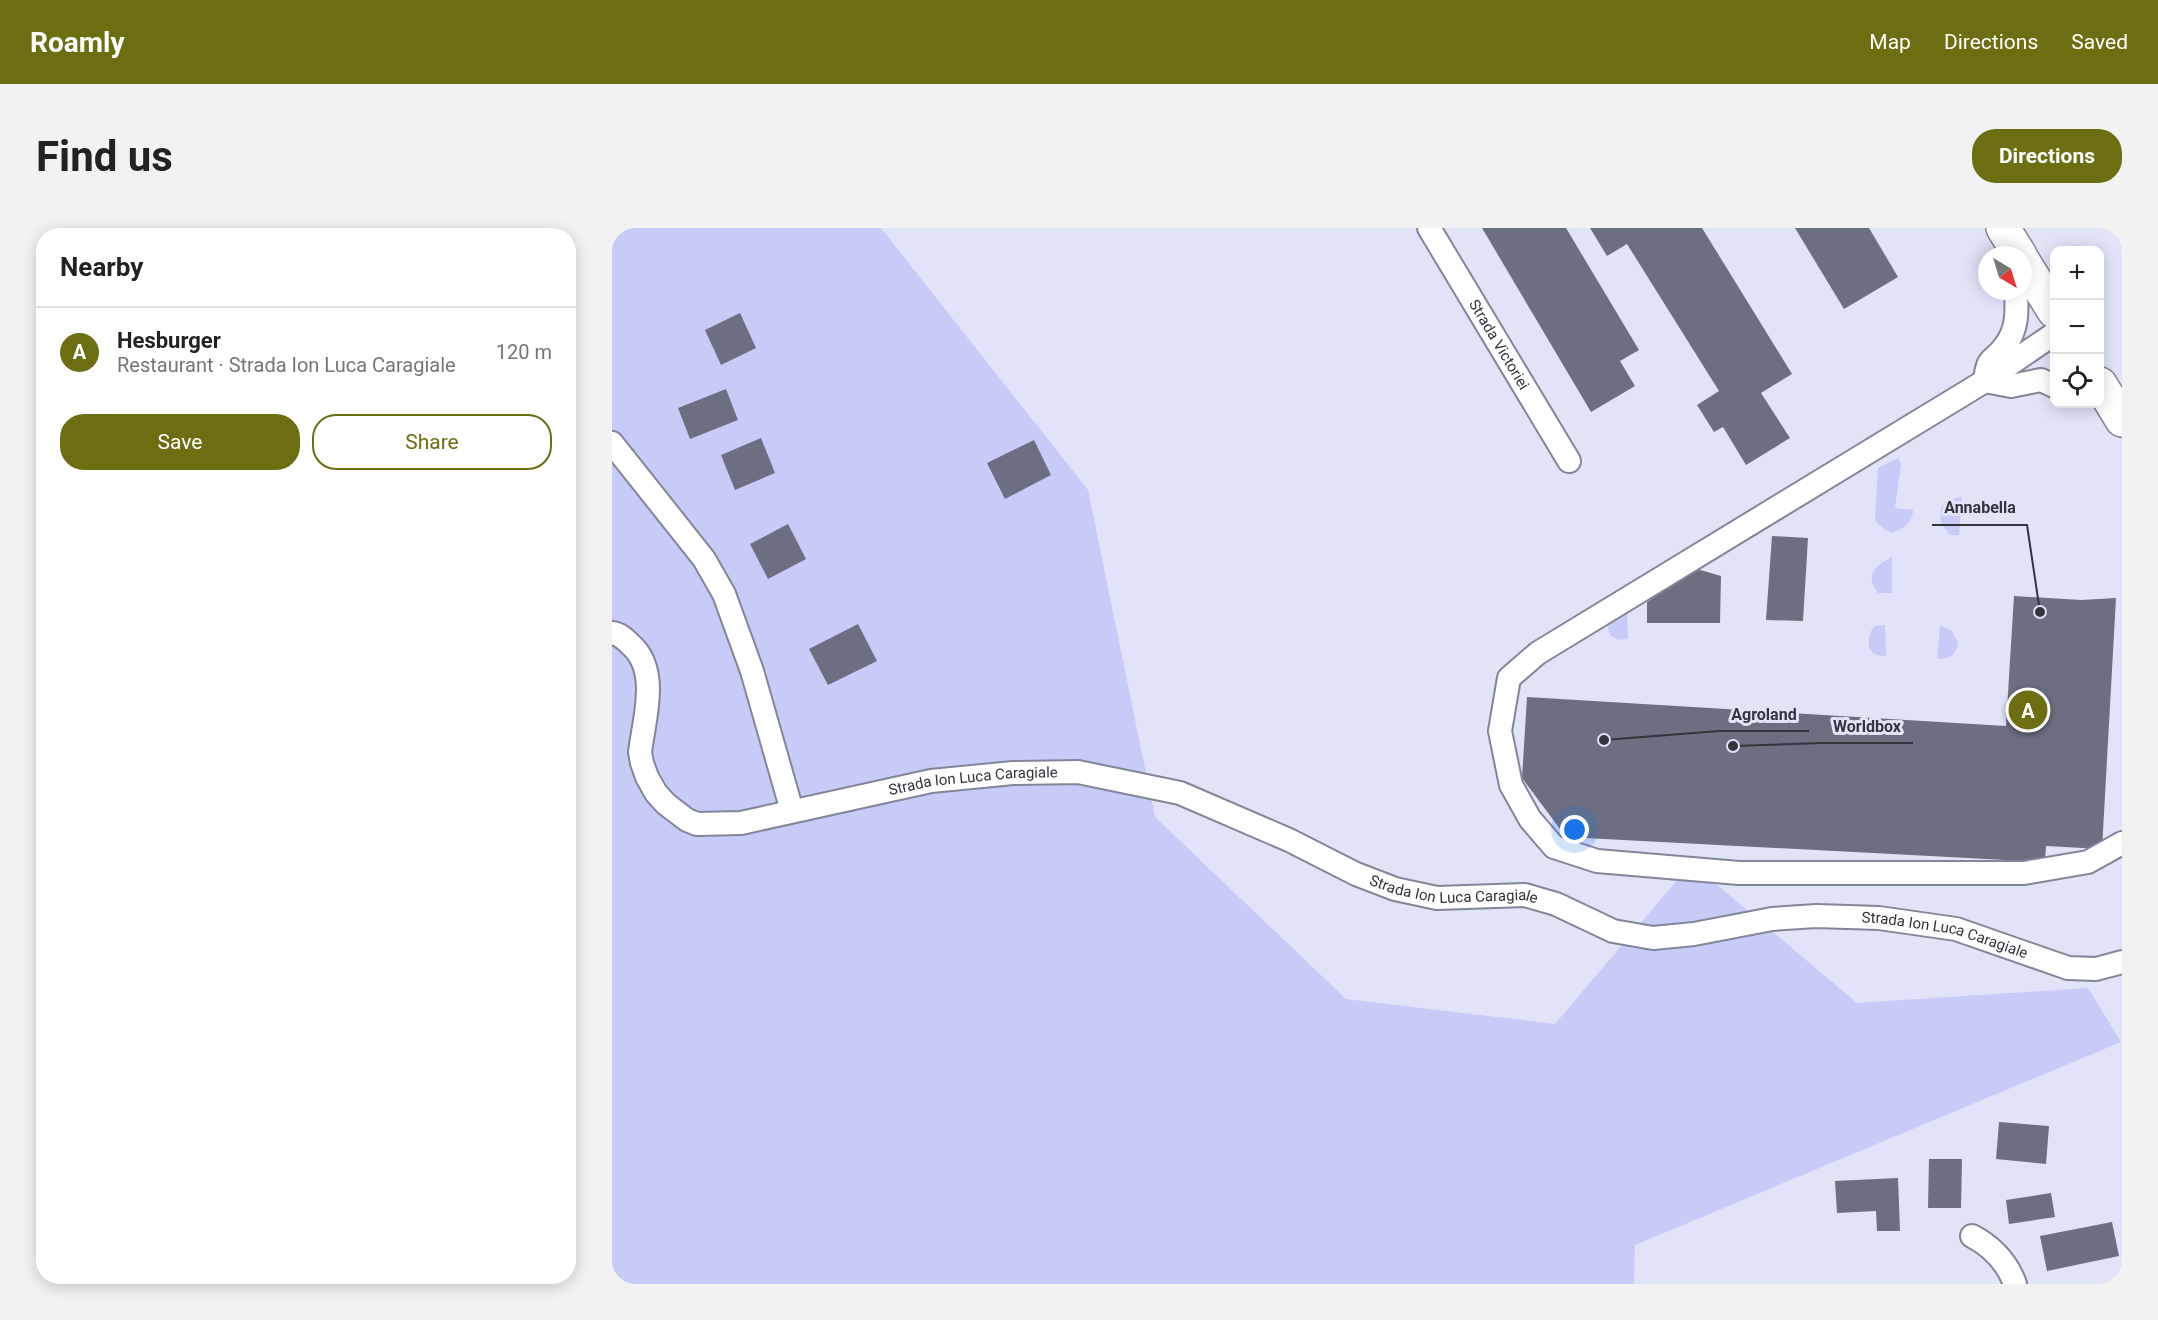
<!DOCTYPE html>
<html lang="en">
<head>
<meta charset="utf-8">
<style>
  body { margin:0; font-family:Roboto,sans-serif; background:#f2f2f2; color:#222 }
  .controls { position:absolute; right:18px; top:18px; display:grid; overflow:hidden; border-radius:12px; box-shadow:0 3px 15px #0003 }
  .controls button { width:54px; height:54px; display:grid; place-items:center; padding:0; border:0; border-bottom:2px solid #e0e0e0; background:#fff; color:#222; font:30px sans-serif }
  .compass { position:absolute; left:1366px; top:18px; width:54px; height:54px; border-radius:50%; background:#fff; box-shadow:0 3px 15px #0003; rotate:142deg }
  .you { position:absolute; left:963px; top:602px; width:21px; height:21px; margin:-15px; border:4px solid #fff; border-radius:50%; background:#1a73e8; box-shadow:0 0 0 9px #1a73e833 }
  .badge { display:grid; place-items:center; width:39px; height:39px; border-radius:50%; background:#6d6e11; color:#fff; font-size:20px; font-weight:700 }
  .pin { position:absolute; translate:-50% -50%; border:3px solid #fff; box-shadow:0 2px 6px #0006 }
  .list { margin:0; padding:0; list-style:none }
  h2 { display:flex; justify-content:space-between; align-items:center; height:78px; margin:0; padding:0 24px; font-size:26px }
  h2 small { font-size:20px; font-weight:400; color:#767676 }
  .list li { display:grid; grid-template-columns:39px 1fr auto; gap:18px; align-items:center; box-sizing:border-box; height:90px; padding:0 24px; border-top:2px solid #e0e0e0 }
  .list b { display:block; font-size:22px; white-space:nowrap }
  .list p { margin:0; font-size:20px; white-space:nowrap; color:#767676 }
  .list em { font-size:20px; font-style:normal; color:#767676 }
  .actions { display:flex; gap:12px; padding:18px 24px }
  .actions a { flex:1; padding:14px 0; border:2px solid #6d6e11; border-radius:24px; text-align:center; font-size:21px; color:#6d6e11 }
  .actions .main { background:#6d6e11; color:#fff }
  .icon { flex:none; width:33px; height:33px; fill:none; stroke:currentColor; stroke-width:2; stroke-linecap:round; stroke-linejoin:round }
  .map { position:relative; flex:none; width:1510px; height:1056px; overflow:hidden; border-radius:24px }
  header { display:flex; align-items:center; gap:36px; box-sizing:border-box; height:84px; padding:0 30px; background:#6d6e11; color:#fff }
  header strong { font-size:28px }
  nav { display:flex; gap:33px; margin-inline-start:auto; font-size:21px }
  .intro { display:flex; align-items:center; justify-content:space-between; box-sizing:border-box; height:144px; padding:0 36px }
  h1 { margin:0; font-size:42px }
  .button { padding:15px 27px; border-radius:24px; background:#6d6e11; color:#fff; font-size:21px; font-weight:700 }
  main { display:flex; gap:36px; padding:0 36px }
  aside { flex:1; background:#fff; border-radius:24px; box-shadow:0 3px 15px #0003 }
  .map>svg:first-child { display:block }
  .green { fill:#c7cbf8 }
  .building { fill:#6c6e81 }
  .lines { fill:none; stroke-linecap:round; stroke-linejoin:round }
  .street-casing { stroke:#838598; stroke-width:26 }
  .primary-casing { stroke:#838598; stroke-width:36 }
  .street { stroke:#fff; stroke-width:22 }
  .primary { stroke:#fff; stroke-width:33 }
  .labels { text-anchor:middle; stroke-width:6; stroke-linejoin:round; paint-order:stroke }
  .street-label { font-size:15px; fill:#33343c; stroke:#e1e3f9 }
  .leader { fill:none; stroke:#33343c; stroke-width:2 }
  .callout-dot { fill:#33343c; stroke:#e1e3f9; stroke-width:2 }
  .callout-label { font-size:16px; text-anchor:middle; font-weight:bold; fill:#33343c; stroke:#e1e3f9; stroke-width:6; stroke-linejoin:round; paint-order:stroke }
</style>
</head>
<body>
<header>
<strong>Roamly</strong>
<nav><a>Map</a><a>Directions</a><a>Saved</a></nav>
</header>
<div class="intro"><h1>Find us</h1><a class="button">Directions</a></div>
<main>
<aside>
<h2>Nearby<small></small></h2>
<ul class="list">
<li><span class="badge">A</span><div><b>Hesburger</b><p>Restaurant · Strada Ion Luca Caragiale</p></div><em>120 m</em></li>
</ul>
<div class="actions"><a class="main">Save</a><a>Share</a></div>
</aside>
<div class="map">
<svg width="1510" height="1056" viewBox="0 0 1510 1056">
  <rect width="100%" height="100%" fill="#e1e3f9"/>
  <g class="green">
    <polygon points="0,0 269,0 476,262 543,589 734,771 943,796 1066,651 1071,628 1245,775 1476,760 1509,814 1023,1017 1022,1056 0,1056"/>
    <path d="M1286,230L1289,236L1283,280L1301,282C1300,296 1293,299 1281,305L1273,302L1263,293L1266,240Z"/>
    <path d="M1350,269L1347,307H1338C1329,297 1326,291 1330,278L1338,271Z"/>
    <path d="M1280,329V365H1266C1252,346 1263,338 1280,329Z"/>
    <polygon points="1015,383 1016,411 1006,412 998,407 993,390"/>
    <path d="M1273,397L1274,428C1254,429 1253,412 1262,398Z"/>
    <path d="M1328,398L1339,402L1346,414C1344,427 1338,432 1325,431Z"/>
  </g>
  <g class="building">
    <polygon points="870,0 954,0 1027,122 1008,133 1023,158 979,184"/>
    <polygon points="978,0 1090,0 1180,146 1149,165 1178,210 1134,237 1111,199 1102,204 1085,177 1107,163 1015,16 995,28"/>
    <polygon points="1183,0 1257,0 1286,49 1232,81"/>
    <polygon points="128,85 144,120 109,137 93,102"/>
    <polygon points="114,161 126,192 78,211 66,180"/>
    <polygon points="149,210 163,245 123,262 109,227"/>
    <polygon points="422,212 439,247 393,271 375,235"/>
    <polygon points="176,296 194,331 156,351 138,316"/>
    <polygon points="1160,308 1196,310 1191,393 1154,392"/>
    <polygon points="1085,341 1109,348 1108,395 1035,395 1035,374"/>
    <polygon points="1402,368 1469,372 1504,370 1490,621 1434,618 1433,634 954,609 910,550 915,469 1394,498"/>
    <polygon points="246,396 265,433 216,457 197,421"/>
    <polygon points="1387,894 1437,898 1434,936 1384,931"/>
    <polygon points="1317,931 1350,931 1349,980 1316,980"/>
    <polygon points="1286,950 1288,1003 1265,1003 1264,983 1225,985 1223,953"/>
    <polygon points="1439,965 1443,989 1397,996 1394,972"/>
    <polygon points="1500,994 1507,1028 1435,1043 1428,1008"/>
  </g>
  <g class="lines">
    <g class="street-casing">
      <g id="street">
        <path id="s1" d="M817,0L957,233"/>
        <polyline points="1442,106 1373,153 926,425 897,450 888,503 899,557 918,591 942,619 985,633 1127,645 1412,645 1476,634 1510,615"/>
        <path d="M1373,153C1376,126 1380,136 1393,118C1406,101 1405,83 1404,63"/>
        <polyline points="1373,153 1399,158 1429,152 1442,158"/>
        <polyline points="0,215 92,331 112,366 140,443 180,583"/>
        <path id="s2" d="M0,405C8,406 13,411 19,417C48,443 32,491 28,524L30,535L35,549L44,565L54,576L75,592L85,596L129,595L319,553L401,545L466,544L568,565L677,612L744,646L783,661L825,670L913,667L944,676L1001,703L1041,710L1082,706L1160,691L1204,688L1267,690L1344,701L1456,740L1484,741L1510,734"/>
        <path d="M1360,1008C1381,1019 1395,1034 1403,1056"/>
      </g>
    </g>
    <g class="primary-casing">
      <g id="primary">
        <polyline points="1391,0 1408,27"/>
        <polyline points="1411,33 1442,83"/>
        <polyline points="1488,156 1510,192"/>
      </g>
    </g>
    <use href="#street" class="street"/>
    <use href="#primary" class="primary"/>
  </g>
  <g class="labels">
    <g class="street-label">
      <text dy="5" stroke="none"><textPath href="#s1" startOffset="136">Strada Victoriei</textPath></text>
      <text dy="5" stroke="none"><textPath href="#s2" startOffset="512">Strada Ion Luca Caragiale</textPath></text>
      <text dy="5" stroke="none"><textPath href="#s2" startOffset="1016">Strada Ion Luca Caragiale</textPath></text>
      <text dy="5" stroke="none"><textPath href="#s2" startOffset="1520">Strada Ion Luca Caragiale</textPath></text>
    </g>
  </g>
  <path class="leader" d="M1428 384L1415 297H1320M992 512L1107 503H1197M1121 518L1209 515H1301"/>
  <g class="callout-dot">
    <circle cx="1428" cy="384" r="6"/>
    <circle cx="992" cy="512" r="6"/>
    <circle cx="1121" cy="518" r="6"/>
  </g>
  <g class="callout-label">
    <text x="1368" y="285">Annabella</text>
    <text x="1152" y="492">Agroland</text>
    <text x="1255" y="504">Worldbox</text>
  </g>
</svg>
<div class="controls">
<button>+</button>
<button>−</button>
<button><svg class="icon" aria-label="locate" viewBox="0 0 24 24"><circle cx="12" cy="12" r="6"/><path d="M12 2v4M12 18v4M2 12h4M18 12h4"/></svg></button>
</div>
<svg class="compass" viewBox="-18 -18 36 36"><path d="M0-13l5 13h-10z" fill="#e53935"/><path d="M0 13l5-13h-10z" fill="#767676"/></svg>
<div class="you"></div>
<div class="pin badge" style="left:1416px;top:482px">A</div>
</div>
</main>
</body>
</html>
